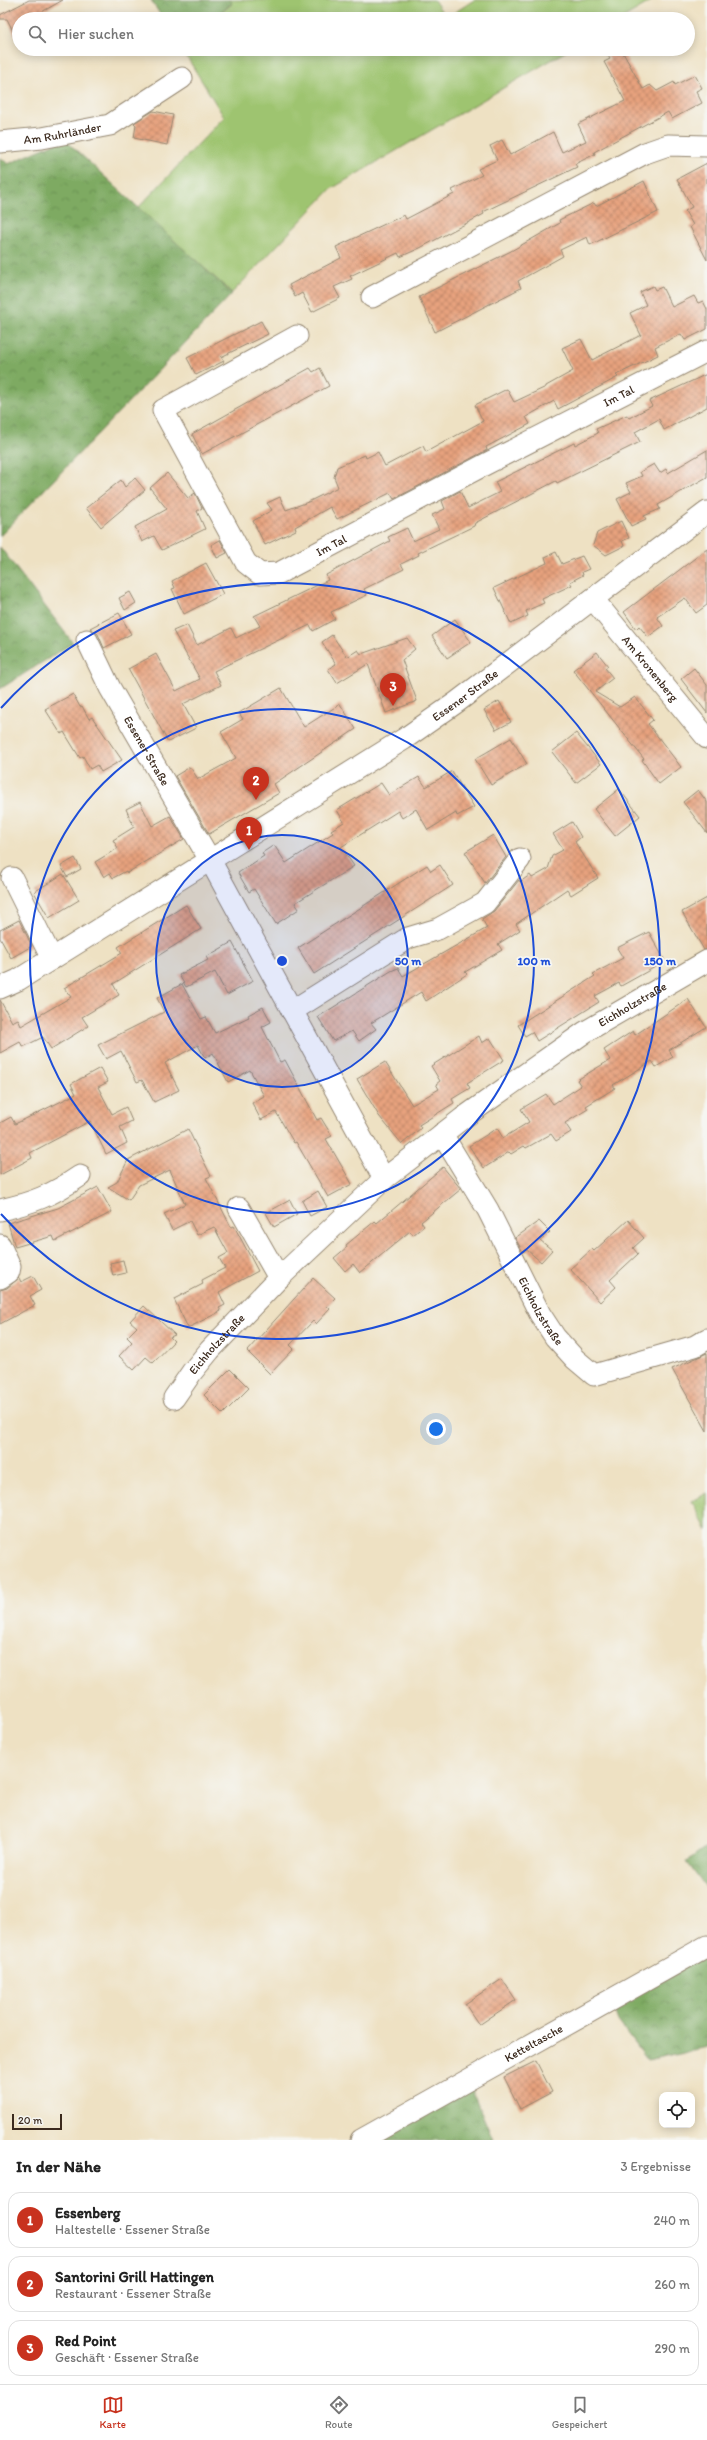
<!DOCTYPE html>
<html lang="de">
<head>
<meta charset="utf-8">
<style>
  body { margin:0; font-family:Itim,sans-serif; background:#f2f2f2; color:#222 }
  .controls { position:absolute; right:12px; bottom:12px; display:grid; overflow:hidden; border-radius:8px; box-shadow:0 2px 10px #0003 }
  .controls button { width:36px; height:36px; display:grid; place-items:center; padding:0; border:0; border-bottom:1px solid #e0e0e0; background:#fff; color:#222; font:20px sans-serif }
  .scale { position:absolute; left:12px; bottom:10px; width:50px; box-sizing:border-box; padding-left:4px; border:2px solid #3b2a1e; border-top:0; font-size:11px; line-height:14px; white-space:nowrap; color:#3b2a1e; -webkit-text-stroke:3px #f6f6f2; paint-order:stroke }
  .you { position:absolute; left:436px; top:1429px; width:14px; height:14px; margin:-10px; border:3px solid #fff; border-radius:50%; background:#1a73e8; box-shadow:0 0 0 6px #1a73e833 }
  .badge { display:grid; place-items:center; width:26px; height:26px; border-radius:50%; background:#c8321e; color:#fff; font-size:13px; font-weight:700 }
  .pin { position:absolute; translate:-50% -33px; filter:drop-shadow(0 1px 2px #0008) }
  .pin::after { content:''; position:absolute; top:21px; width:14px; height:12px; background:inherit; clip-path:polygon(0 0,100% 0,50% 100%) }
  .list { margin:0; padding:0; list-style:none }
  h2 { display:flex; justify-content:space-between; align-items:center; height:52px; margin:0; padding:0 16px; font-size:17px }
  h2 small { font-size:13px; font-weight:400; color:#767676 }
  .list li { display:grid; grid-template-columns:26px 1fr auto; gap:12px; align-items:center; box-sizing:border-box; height:56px; margin:0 8px 8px; padding:0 8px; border:1px solid #e0e0e0; border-radius:12px }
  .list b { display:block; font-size:15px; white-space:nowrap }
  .list p { margin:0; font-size:13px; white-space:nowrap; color:#767676 }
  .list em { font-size:13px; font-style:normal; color:#767676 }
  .icon { flex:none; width:22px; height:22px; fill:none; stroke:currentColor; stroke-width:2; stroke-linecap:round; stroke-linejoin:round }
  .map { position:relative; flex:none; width:707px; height:2140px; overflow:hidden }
  .search { position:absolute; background:#fff; box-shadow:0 2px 10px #0003; left:12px; right:12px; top:12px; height:44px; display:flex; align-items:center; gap:10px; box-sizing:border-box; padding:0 14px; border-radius:22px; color:#767676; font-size:15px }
  .sheet { height:244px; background:#fff }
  nav { display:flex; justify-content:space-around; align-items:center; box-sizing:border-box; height:56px; border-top:1px solid #e0e0e0; background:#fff; font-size:11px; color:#767676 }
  nav a { display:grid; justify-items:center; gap:2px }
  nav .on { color:#c8321e }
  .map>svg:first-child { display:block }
  .grass { fill:#9ec46f; stroke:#6c7746 }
  .forest { fill:url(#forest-crowns); stroke:#5c6a40 }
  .building { fill:url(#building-cross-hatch) }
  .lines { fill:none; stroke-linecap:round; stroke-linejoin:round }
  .minor-casing { stroke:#948670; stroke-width:23 }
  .minor { stroke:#fff; stroke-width:21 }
  .ring { fill:none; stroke:#1d4ed8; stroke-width:2 }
  .labels { text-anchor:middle; stroke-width:3.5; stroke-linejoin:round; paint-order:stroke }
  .street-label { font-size:12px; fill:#3b2a1e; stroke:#f6f6f2 }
  .centre { fill:#1d4ed8; stroke:#f6f6f2; stroke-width:2 }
  .ring-label { font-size:12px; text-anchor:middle; font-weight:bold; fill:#1d4ed8; stroke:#f6f6f2; stroke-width:3.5; stroke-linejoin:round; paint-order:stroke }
</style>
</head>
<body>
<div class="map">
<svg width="707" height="2140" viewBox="0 0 707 2140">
  <defs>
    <pattern id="forest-crowns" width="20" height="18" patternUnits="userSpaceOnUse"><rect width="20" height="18" fill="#7eaa62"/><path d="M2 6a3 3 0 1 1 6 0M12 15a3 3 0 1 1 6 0" fill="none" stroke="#688b50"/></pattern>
    <pattern id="building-cross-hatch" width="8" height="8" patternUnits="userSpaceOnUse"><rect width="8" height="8" fill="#e7a27e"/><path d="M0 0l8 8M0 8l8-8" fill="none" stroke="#bc8467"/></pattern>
  </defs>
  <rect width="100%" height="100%" fill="#f6f6f2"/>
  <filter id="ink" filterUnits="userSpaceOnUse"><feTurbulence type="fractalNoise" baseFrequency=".025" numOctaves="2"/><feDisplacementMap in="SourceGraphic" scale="8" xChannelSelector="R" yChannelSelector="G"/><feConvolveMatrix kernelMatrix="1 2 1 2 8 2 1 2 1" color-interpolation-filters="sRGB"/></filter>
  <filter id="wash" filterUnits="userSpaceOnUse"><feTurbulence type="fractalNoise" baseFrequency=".012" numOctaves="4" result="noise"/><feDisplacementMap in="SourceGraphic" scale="16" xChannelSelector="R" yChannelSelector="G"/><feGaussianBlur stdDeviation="0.9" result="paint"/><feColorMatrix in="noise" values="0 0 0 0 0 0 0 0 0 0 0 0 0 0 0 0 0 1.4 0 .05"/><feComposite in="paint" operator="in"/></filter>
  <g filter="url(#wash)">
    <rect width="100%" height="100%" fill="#eee1c3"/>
    <g class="grass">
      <polygon points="229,0 434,0 446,18 474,0 653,0 621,19 213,19 232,4"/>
      <polygon points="182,49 570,49 331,189 232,293 138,208 224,117"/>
      <polygon points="707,1493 707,1531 692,1501"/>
    </g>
    <g class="forest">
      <polygon points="151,0 230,0 232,3 212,19 163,19"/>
      <polygon points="64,139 232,294 0,536 0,157 8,164"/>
      <polygon points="0,547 73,643 0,689"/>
      <polygon points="707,1846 707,1889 687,1861"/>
      <polygon points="707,1948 707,2047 647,2060 618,2021 611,2002"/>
      <polygon points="469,2083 493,2140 366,2140"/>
    </g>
    <g id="blocks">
      <g class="building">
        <polygon points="29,0 63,0 38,14 40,19 19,19 19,43 7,19 0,19 0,15"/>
        <polygon points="604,49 621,49 643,89 650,85 657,91 674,82 675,85 695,75 702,88 696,91 702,103 672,119 668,112 594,152 595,154 575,164 577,167 483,212 484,214 420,248 400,257 398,253 350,276 352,279 334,287 340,298 312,312 302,293 295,297 289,285 341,258 336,247 404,215 406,219 454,194 452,190 482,175 478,169 497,160 490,146 502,140 510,155 553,132 562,152 586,141 578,124 625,101 604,62 610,59"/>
        <polygon points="153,111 173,115 167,145 134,138 136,125 134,123"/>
        <polygon points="707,163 707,260 690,227 693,225 685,211 692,207 677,179"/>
        <polygon points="644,181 658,212 590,245 587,237 560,250 563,256 518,281 521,288 435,332 419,297 511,251 560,223 559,220 594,203 596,206"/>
        <polygon points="653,286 655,290 662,287 672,307 694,296 698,303 703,301 707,309 707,329 685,340 681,334 655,347 658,355 616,375 618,377 558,409 554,401 526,417 530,424 486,447 487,450 394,499 390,493 337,519 330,507 295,527 296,530 265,545 253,521 272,510 267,503 280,497 286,510 308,502 338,487 334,477 337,467 365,455 366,458 378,452 385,466 423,446 426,452 483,421 475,405 507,389 514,402 546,387 546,386 573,371 562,348 581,339 592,360 641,335 630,313 646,305 640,292"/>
        <polygon points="261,321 268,334 221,357 224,361 196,375 187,358"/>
        <polygon points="310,368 313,372 320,368 329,386 202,454 192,434"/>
        <polygon points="707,374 707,407 664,430 659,419 635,432 640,442 557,483 556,481 475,523 474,526 418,553 419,555 401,564 404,569 364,589 367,595 331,612 335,619 313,631 310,625 214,671 221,685 183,704 196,728 168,742 128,669 156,654 176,691 200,679 173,631 187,625 197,645 231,628 236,638 260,626 254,616 328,580 326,575 390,541 388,537 407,528 413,541 439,529 432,515 445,509 442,501 460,491 468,508 500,492 495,482 574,443 575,445 598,433 596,429 627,415 629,418 652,406 649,401"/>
        <polygon points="707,450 707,477 658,505 660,509 644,516 646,519 631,526 617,499 631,492 626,483 642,476 640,472 654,464 660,473 666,469 668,473"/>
        <polygon points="167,473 188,498 195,493 202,508 197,511 205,529 162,550 154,536 142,542 135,527 167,509 150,488"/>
        <polygon points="135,478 145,490 101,527 86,508 121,480 125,487"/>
        <polygon points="621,521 629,538 622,541 624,546 606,555 593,545 597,533"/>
        <polygon points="220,540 227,553 217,558 211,545"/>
        <polygon points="707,549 707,605 696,613 685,598 657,617 663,626 648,637 639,626 636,629 624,612"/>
        <polygon points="556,552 562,564 582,556 589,569 582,572 583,575 570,582 572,585 542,599 544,603 526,611 528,616 511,624 494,588 547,563 545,557"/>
        <polygon points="206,563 223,594 184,614 172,589 175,588 172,581"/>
        <polygon points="130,592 136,603 125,610 119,598"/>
        <polygon points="119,613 131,634 104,648 98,634 90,628"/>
        <polygon points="455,619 471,642 447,658 432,636"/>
        <polygon points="332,635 347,657 358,650 361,654 407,638 415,649 402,660 417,701 386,713 368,664 337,683 328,669 336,664 322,642"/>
        <polygon points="597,652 608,666 605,668 613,678 595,692 620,707 635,697 653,720 648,724 681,767 659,784 642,760 644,759 573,670"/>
        <polygon points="694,668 707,685 707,713 681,679"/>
        <polygon points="281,688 304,727 340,704 356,729 274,784 279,793 209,834 175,776 190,767 198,779 236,758 221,732 243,719 239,713"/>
        <polygon points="73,694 80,707 82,706 89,719 92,717 122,760 101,772 97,765 90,769 83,756 80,758 64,732 61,734 45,709"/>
        <polygon points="499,701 511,722 496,730 484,710"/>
        <polygon points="576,733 601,764 576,783 552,752"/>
        <polygon points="511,738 527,764 491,785 475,759"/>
        <polygon points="452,771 474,807 457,816 456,813 428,830 416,809 402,818 398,811 341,847 354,866 295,903 299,909 276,924 254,889 249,892 238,873 264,856 262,853 274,845 286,863 333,833 331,830 344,822 337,810 381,783 389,795 419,777 426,787"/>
        <polygon points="619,789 640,816 615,836 594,809"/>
        <polygon points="698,790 707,802 707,833 683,802"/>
        <polygon points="140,802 152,826 170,816 184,839 127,873 126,871 113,878 110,873 104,877 95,862 118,848 113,840 134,827 126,809"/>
        <polygon points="572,822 581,837 575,842 598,878 571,895 567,889 516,924 520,930 498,944 502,950 465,972 467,974 426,1001 421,992 371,1023 376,1029 359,1041 352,1031 333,1041 318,1017 391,971 398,968 403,976 487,928 482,919 494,911 519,880 520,882 530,875 532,878 548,869 552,856 563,850 553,834"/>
        <polygon points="493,835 506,857 485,883 465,852"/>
        <polygon points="75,858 81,869 67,877 61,866"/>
        <polygon points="427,865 431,871 440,865 453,885 314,974 298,948"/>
        <polygon points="63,874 79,900 49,918 34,892"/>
        <polygon points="707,898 707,949 704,950 682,912"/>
        <polygon points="186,905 201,929 113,984 119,995 82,1017 88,1026 51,1049 43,1037 23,1047 20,1042 0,1053 0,1000 12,1022 18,1019 21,1026 71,997 64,988 122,953 118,947"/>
        <polygon points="19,920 32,946 11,958 0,938 0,930"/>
        <polygon points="649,932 664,959 656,963 657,966 621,986 619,983 595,996 599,1002 537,1041 532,1032 525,1036 518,1025 595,976 593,974 623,958 617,948"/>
        <polygon points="232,942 253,981 227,995 215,972 186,987 179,975 208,960 206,957"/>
        <polygon points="182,984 201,1019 206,1017 215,1033 249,1017 248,1015 263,1007 271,1022 262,1027 280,1062 285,1060 317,1120 321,1118 332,1136 326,1139 352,1184 328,1197 296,1142 294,1143 276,1112 261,1120 252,1103 264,1096 250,1070 228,1082 213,1053 205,1058 198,1045 165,1063 179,1090 154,1102 142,1080 137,1082 121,1051 106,1059 98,1045 164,1012 157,998"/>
        <polygon points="688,999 706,1027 669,1050 673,1057 656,1067 652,1061 613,1085 615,1088 586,1106 588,1109 565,1123 571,1132 556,1141 551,1134 526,1148 524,1146 511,1154 509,1152 484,1168 469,1146 497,1128 503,1138 529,1122 521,1109 546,1094 553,1104 581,1086 577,1080 610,1060 604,1050 633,1031 635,1035"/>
        <polygon points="479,1036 482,1043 490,1038 504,1060 467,1083 470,1088 452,1099 454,1103 419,1125 421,1128 402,1144 379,1116 357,1079 385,1062 412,1105 439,1089 436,1084 440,1081 431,1066"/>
        <polygon points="100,1068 108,1082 98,1087 112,1114 126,1107 132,1121 120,1127 127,1143 106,1154 90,1121 30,1153 32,1158 0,1175 0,1123 11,1117 15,1124 76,1094 71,1084"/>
        <polygon points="188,1129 211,1176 206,1178 231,1227 234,1226 258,1271 219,1292 225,1305 219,1308 221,1311 188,1328 174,1299 203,1284 202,1280 225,1268 219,1258 228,1253 214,1227 197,1235 190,1221 172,1230 164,1214 185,1204 170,1170 139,1185 129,1200 108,1187 117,1182 128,1160"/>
        <polygon points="443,1167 461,1189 421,1222 424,1226 413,1235 410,1231 360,1273 353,1264 345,1271 334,1258 347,1247 346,1245 375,1221 377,1223"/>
        <polygon points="98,1187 112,1212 55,1241 53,1236 15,1247 8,1223 58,1208"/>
        <polygon points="318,1191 327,1207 310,1216 302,1201"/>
        <polygon points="290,1200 297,1214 274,1227 266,1213"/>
        <polygon points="628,1220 644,1238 633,1248 638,1254 610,1280 616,1287 600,1302 570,1269 592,1249 594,1251"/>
        <polygon points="539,1221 550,1232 540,1240 552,1250 541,1262 527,1250 523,1252 515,1238"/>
        <polygon points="123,1260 126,1273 113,1276 110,1263"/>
        <polygon points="33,1276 41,1290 30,1296 35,1305 0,1324 0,1290 7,1288 19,1278 21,1282"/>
        <polygon points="313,1278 335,1298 327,1306 330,1309 316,1324 313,1321 290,1345 294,1349 270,1374 247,1351"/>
        <polygon points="144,1306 175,1335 170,1337 174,1341 153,1363 146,1357 134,1370 119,1356 132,1342 127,1337 137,1327 130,1321"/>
        <polygon points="707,1353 707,1431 672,1369"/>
        <polygon points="230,1369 249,1388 223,1414 204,1395"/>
        <polygon points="502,1979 516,2000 479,2025 465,2004"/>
        <polygon points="536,2061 552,2092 520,2109 504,2077"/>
      </g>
    </g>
  </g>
  <g filter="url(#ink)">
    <use href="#blocks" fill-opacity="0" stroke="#948670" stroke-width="1"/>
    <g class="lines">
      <g class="minor-casing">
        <g id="minor">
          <path id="s1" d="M0,142L42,138L110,125L182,78"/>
          <polyline points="372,297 645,153 668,145 707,146"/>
          <path id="s2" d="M297,336L163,410L246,563L260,574L279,573L486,464L707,351"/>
          <path id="s3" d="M593,599L707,738"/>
          <path id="s4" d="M87,640L110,688L210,860L384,1179"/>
          <polyline points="12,878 52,959"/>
          <path id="s5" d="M0,988L18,980L404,739L457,702L707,512"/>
          <polyline points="292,1011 408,938 438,929 485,903 520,859"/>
          <path id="s6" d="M442,1134L488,1210L540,1314L555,1337L575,1359L594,1375L695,1346L707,1339"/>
          <polyline points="239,1208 279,1278"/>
          <path d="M0,1210C33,1203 52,1195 80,1176"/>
          <polyline points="0,1245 10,1267 9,1272 0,1278"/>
          <path id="s7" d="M174,1398L192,1372L210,1350L279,1278L384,1179L463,1118L585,1032L707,961"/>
          <path id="s8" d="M361,2140L707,1946"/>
        </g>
      </g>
      <use href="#minor" class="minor"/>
    </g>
  </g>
  <circle cx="282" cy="961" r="126" fill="#1d4ed8" fill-opacity=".12"/>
  <g class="ring">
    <circle cx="282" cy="961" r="126"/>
    <circle cx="282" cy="961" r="252"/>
    <path d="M1 708A378 378 0 1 1 1 1214"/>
  </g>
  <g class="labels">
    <g class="street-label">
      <text dy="4" stroke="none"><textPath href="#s1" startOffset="63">Am Ruhrländer</textPath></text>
      <text dy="4" stroke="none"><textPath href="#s2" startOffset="747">Im Tal</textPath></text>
      <text dy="4" stroke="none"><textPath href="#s2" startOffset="423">Im Tal</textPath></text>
      <text dy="4" stroke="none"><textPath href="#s3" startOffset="90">Am Kronenberg</textPath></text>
      <text dy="4" stroke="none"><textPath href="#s5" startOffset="550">Essener Straße</textPath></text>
      <text dy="4" stroke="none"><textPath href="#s4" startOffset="126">Essener Straße</textPath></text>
      <text dy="4" stroke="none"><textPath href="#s7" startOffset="608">Eichholzstraße</textPath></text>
      <text dy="4" stroke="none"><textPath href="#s6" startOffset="203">Eichholzstraße</textPath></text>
      <text dy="4" stroke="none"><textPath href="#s7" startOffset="69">Eichholzstraße</textPath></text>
      <text dy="4" stroke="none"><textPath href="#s8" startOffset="198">Ketteltasche</textPath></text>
    </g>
  </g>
  <circle cx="282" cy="961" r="6" class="centre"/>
  <g class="ring-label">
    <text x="408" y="965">50 m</text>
    <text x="534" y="965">100 m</text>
    <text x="660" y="965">150 m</text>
  </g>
</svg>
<div class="controls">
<button><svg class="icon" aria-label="locate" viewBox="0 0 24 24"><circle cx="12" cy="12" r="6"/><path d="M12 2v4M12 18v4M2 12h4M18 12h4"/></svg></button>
</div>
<div class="scale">20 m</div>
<div class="you"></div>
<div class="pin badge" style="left:249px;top:850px">1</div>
<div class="pin badge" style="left:256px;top:800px">2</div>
<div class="pin badge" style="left:393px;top:706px">3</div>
<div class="search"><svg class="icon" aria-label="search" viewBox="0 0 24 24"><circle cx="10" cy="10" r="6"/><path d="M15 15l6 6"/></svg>Hier suchen</div>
</div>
<section class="sheet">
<h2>In der Nähe<small>3 Ergebnisse</small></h2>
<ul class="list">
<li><span class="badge">1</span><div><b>Essenberg</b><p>Haltestelle · Essener Straße</p></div><em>240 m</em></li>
<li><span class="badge">2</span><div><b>Santorini Grill Hattingen</b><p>Restaurant · Essener Straße</p></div><em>260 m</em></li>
<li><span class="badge">3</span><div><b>Red Point</b><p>Geschäft · Essener Straße</p></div><em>290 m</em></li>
</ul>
</section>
<nav>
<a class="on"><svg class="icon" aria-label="map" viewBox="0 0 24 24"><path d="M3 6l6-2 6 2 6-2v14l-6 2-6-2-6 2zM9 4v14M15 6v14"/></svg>Karte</a>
<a><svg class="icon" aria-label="directions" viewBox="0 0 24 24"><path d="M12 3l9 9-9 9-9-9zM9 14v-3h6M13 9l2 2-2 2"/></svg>Route</a>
<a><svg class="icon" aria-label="saved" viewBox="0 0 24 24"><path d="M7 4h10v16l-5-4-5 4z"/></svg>Gespeichert</a>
</nav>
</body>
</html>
